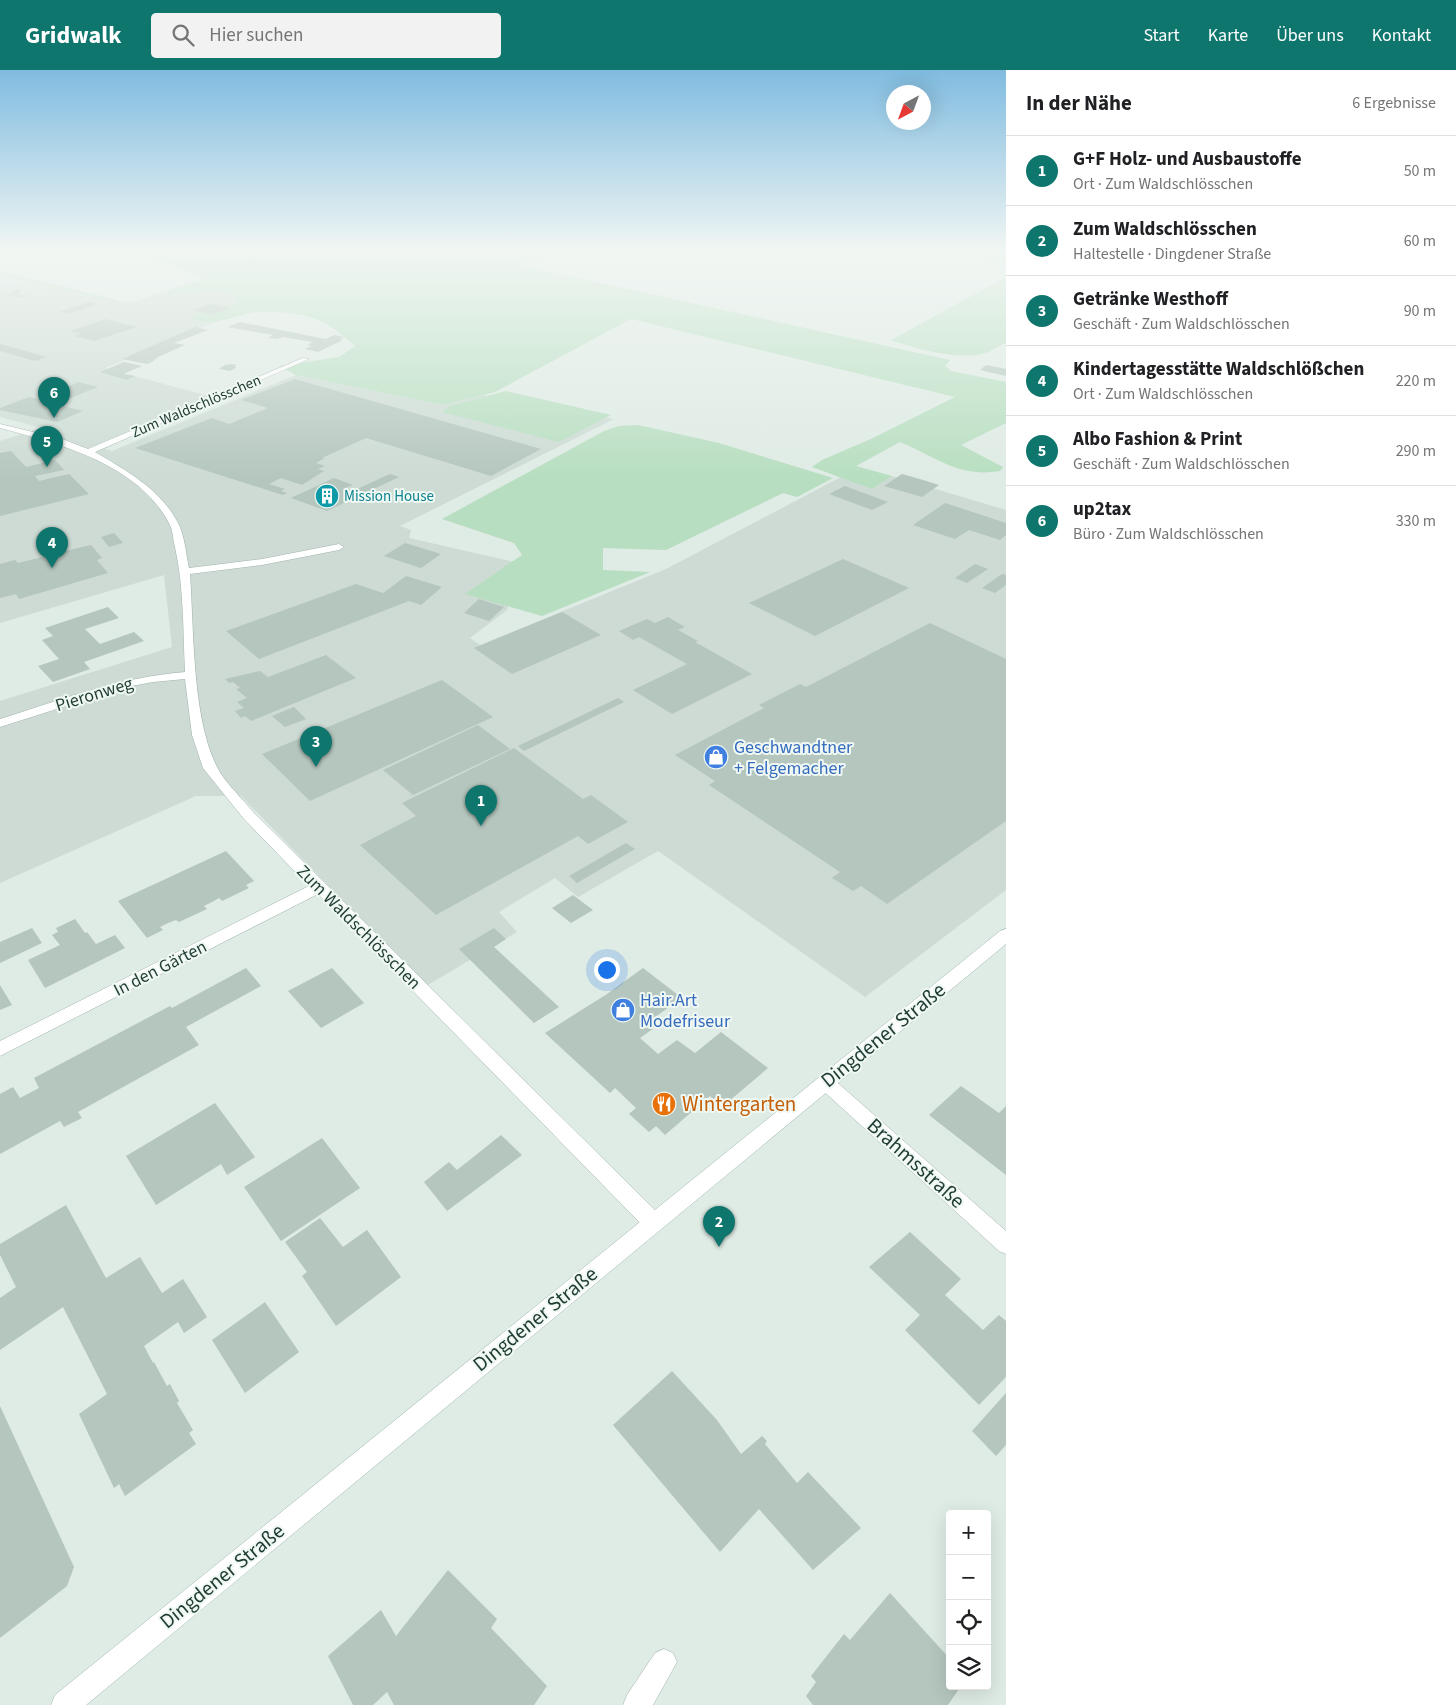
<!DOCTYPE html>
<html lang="de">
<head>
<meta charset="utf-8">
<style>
  body { margin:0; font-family:"Source Sans 3",sans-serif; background:#f2f2f2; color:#202124 }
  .controls { position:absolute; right:15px; bottom:15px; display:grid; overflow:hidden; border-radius:5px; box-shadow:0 5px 20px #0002 }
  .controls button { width:45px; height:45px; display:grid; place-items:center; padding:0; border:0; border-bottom:1px solid #e0e0e0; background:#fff; color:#202124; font:25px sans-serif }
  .compass { position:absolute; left:886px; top:15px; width:45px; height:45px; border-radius:50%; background:#fff; box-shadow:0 5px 20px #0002; rotate:221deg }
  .you { position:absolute; left:606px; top:899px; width:18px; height:18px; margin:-12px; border:4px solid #fff; border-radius:50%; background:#1a73e8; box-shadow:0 0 0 8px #1a73e833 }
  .badge { display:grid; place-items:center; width:32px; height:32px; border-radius:50%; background:#0f766e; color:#fff; font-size:16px; font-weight:700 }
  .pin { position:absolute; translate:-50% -41px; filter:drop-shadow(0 1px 2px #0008) }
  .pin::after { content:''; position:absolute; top:26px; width:18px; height:15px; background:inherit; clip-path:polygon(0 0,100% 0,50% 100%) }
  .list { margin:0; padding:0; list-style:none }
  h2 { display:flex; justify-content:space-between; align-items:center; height:65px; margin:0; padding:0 20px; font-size:21px }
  h2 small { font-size:16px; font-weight:400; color:#757577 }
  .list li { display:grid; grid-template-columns:32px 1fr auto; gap:15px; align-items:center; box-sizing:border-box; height:70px; padding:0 20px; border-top:1px solid #e0e0e0 }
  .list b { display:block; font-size:19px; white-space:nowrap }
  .list p { margin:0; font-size:16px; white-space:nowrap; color:#757577 }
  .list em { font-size:16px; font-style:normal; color:#757577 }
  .icon { flex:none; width:28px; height:28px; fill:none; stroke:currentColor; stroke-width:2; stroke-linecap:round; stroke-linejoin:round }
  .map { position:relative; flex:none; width:1006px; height:1635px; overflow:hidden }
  header { display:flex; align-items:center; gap:30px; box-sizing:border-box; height:70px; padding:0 25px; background:#0f766e; color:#fff }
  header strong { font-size:24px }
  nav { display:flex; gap:28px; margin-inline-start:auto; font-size:18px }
  .search { width:350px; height:45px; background:#f2f2f2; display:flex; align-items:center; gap:12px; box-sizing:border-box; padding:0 18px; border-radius:5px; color:#757577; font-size:19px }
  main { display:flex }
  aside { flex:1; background:#fff }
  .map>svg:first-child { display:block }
  .built { fill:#cddbd4 }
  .green { fill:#b7dec0 }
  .building { fill:#b4c6be }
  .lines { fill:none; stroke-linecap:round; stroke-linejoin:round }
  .minor-casing { stroke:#a2b3ac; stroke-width:1 }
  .secondary-casing { stroke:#9db7ad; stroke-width:1 }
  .minor { fill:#fff; fill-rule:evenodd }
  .secondary { fill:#fff; fill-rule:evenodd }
  .labels { text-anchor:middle; stroke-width:4; stroke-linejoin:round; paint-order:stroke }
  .far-street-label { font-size:15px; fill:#1f3c33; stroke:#f0f8f3 }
  .far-culture-label { font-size:15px; fill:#0d838f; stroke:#f0f8f3; text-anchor:start }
  .street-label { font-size:18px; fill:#1f3c33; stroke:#f0f8f3 }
  .shop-label { font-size:18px; fill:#366cbe; stroke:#f0f8f3; text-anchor:start }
  .near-street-label { font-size:21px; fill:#1f3c33; stroke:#f0f8f3 }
  .near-food-label { font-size:21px; fill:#c56008; stroke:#f0f8f3; text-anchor:start }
</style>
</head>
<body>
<header>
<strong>Gridwalk</strong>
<div class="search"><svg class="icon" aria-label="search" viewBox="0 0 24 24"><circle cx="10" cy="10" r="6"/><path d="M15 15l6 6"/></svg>Hier suchen</div>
<nav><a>Start</a><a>Karte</a><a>Über uns</a><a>Kontakt</a></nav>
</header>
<main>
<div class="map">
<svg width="1006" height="1635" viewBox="0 0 1006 1635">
  <rect width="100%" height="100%" fill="#dfebe5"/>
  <polygon class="built" points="0,205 113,232 121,231 131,233 165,221 171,224 213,221 228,223 237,229 238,233 194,245 192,248 200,252 218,251 105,298 212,327 127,366 105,379 112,381 296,305 444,335 483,325 614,349 400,456 411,460 409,468 514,492 507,540 470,568 480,575 666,499 841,407 872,419 892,406 1006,440 1006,820 865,927 658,781 578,827 555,808 499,842 517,862 426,916 241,726 196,726 0,813 0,631 172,577 164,505 0,553 0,371 41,358 0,347"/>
  <g class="green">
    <path d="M141,181H201L217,186L240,181H559L519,195L950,290L945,296L951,301L1006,312V354H1004L961,375L1003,397L1000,401C959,408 936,387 900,372L856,396L892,406L872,419L812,397L822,390L873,368L955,327L631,249L495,322L444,335L296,305L279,296L339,287L355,276C345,268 333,256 321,251C305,244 272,240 255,242C235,245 211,259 192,248L194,245L238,233L237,229L228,223L213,221L171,224L165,221L204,209Z"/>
    <polygon points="964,181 1006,183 1006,195"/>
    <polygon points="0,201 121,231 113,232 0,205"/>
    <path d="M1006,207V273C1000,275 994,279 988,282C963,292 916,279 891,270Z"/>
    <polygon points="506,321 611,345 559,372 442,342 450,336"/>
    <polygon points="638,355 719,373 833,408 797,427 783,423 666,480 603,478 603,500 650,502 542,546 465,524 522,485 514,473 442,449 604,361 619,356"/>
  </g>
  <g class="building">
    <polygon points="21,219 18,225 26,226 19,228 7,225 11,224 14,220"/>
    <polygon points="89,232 98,234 68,244 59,242"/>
    <polygon points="210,234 231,238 212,245 192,240"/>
    <polygon points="105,249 137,257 94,271 74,266 81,264 70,261"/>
    <polygon points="240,252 326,269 334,265 344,267 340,269 343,270 318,282 305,279 312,276 307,275 313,272 283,267 277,269 268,268 273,265 227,257"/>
    <polygon points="195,257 208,260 174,273 185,275 158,287 152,292 147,294 122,289"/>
    <polygon points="0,274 1,274 47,287 35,291 0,281"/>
    <polygon points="124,292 142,296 123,304 135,306 127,310 100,302"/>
    <polygon points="231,294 237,295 234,297 237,297 230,301 219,299 225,295"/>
    <polygon points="986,295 1006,299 1006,306 980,300"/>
    <polygon points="295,309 541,379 491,406 366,368 322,388 325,388 316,393 325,396 318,399 324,401 302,415 281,408 269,414 285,419 281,421 287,423 283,425 135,378 212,348 229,354 268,338 241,330"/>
    <polygon points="79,312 98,317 55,334 83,341 57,352 0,340 0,338 29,327 38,329"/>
    <polygon points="11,381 26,397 55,390 64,400 35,406 39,411 69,404 89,424 0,446 0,383"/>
    <polygon points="390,404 399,407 327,441 291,428 334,408 353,415 345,418 353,421"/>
    <polygon points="902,404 923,410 939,415 922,427 884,416"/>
    <polygon points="845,416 888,432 872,440 829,424"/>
    <polygon points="945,433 1006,453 1006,465 1000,470 969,460 955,469 913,455"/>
    <polygon points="114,463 123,473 109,477 101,467"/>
    <polygon points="405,473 441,484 421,498 384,486"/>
    <polygon points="91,475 102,488 97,490 108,503 19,529 16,524 0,528 0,494 15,490 18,493 51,485 48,482 62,478 65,481"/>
    <polygon points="843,489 909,518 815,566 749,533"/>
    <polygon points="975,494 988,499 967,513 955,508"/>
    <polygon points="1002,504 1006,505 1006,515 995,523 982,518"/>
    <polygon points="406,506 442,517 421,535 409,531 259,589 226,561 356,514 383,523"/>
    <polygon points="479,529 504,537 489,551 464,543"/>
    <polygon points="108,537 119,548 85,559 100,574 134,562 144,571 84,592 90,599 53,612 38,596 59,589 42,570 53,566 45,558"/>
    <polygon points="562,542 601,565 512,604 474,578"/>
    <polygon points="668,547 685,557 678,560 698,571 695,572 752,604 672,644 633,620 687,594 639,567 633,570 619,561 647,549 655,553"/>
    <polygon points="930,553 1006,589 1006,751 887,834 861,816 853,821 832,808 840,802 709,715 715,711 675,685 764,638 759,635 800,614 806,617"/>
    <polygon points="326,585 356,608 251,651 245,646 241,648 235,641 244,638 237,632 247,628 236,619 240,618 233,612 229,613 225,609 260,601 268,607"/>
    <polygon points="442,610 493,647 310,731 262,684"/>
    <polygon points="618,628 624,632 524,681 518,676"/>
    <polygon points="294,637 306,649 285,657 272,646"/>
    <polygon points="478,655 510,679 413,725 383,700"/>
    <polygon points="514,678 583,729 591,725 628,752 588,774 578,766 436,845 360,775 416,746 402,733"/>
    <polygon points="626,773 635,779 577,813 569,806"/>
    <polygon points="226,781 254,811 246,815 249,818 222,831 219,828 212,832 204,836 207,839 179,852 176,850 168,853 160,857 163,860 147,868 118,831"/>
    <polygon points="573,825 593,840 571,853 552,838"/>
    <polygon points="75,849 85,863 87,862 96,874 115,865 125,878 45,918 28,890 60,875 52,865 58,862 56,858"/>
    <polygon points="32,858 42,873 0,893 0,872"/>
    <polygon points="494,858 506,869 494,877 559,937 534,953 459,879"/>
    <polygon points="246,898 261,916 186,957 199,975 78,1042 82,1048 64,1057 60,1051 0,1084 0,1024 13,1017 20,1028 39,1018 34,1008 170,936 172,938"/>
    <polygon points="332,898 364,933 321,958 288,921"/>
    <polygon points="643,898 682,928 648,952 654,958 640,968 658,984 677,970 695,983 721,962 768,998 722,1037 710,1026 665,1065 656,1056 649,1062 629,1044 636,1038 615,1018 610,1023 545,963 607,924"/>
    <polygon points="0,915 12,935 0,940"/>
    <polygon points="961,1016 999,1043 1006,1036 1006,1105 929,1045"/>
    <polygon points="215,1033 255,1087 227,1105 221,1094 156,1135 126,1086"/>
    <polygon points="501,1065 522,1085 447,1141 424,1112 449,1092 457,1100"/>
    <polygon points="322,1068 360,1118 281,1171 244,1117"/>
    <polygon points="66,1135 106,1208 140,1187 162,1223 183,1209 207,1247 184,1263 178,1252 144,1276 153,1293 154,1292 167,1316 170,1314 179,1331 177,1333 193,1360 189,1363 196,1374 125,1426 119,1414 114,1418 79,1344 107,1324 63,1237 0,1280 0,1228 16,1217 0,1185 0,1174"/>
    <polygon points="320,1148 343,1177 367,1160 401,1207 336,1256 302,1206 307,1202 285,1172"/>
    <polygon points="910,1162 961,1209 945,1225 983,1260 999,1245 1006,1251 1006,1307 979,1335 905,1260 920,1245 869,1197"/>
    <polygon points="265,1232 299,1282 245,1323 212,1270"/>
    <polygon points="672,1301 717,1350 741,1384 762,1366 767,1371 765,1374 797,1413 808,1402 861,1458 813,1500 759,1439 720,1482 613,1355"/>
    <polygon points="1006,1323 1006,1375 996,1386 972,1361"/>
    <polygon points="0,1336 74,1497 67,1516 0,1568"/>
    <polygon points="448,1500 497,1549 491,1558 547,1616 534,1635 394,1635 387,1622 373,1635 353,1635 328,1586 381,1540 396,1566"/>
    <polygon points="890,1523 950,1589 950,1616 961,1616 948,1635 813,1635 806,1626 816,1612 811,1606 844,1564 850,1570"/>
  </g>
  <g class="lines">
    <g class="minor-casing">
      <g id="minor">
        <path d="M303,288L309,289L95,382C127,401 162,420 179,455C185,468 186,484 189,498L262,489L339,474L344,477L339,480L262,495L190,504C194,560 192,645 216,695C223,711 243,729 254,743L660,1145L663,1152L660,1159L653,1161L646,1159L318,824L0,986V971L309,816L244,749L203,698L192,665L185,609L153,612L126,617L0,657V649C61,630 121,607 185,602C183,560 184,518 175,477C173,470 173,461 170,455C139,394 60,374 0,358V354L62,369L88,379Z"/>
        <polygon points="825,1005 831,1007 1006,1161 1006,1184 999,1181 819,1017 816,1012 819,1007"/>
        <polygon points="664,1579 673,1583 677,1592 653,1635 623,1635 627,1625 655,1583"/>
      </g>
    </g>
    <g class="secondary-casing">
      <polygon id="secondary" points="1006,859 1006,874 86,1635 51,1635 55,1625 1000,861"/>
    </g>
    <use href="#minor" class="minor"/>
    <use href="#secondary" class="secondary"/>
  </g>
  <linearGradient id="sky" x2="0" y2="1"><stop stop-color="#80bce0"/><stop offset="0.44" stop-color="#f1f6f3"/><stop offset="1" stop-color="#f1f6f3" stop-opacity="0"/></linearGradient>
  <rect width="1006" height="410" fill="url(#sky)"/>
  <defs>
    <g id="building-disc" transform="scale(1.25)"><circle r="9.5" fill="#0f9aa8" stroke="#f0f8f3"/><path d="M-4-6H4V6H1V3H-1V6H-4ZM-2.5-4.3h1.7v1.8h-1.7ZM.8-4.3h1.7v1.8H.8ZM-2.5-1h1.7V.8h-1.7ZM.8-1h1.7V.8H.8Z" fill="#fff"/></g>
    <g id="shop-disc" transform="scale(1.25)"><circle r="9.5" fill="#3f7fe0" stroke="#f0f8f3"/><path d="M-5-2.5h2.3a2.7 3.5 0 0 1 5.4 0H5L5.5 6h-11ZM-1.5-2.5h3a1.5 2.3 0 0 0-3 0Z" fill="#fff"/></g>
    <g id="restaurant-disc" transform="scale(1.25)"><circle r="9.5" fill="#e8710a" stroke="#f0f8f3"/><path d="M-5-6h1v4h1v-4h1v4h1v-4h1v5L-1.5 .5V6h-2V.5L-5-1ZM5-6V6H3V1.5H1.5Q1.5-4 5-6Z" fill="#fff"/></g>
  </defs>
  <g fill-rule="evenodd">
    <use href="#building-disc" x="327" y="426"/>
    <use href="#shop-disc" x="716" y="687"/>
    <use href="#shop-disc" x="623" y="940"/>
    <use href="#restaurant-disc" x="664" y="1034"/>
  </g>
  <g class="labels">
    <g class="far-street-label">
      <text transform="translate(196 336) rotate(-23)" y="5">Zum Waldschlösschen</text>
    </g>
    <g class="far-culture-label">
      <text x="344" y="431">Mission House</text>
    </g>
    <g class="street-label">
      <text transform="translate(94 624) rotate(-17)" y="6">Pieronweg</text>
      <text transform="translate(359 857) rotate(45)" y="6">Zum Waldschlösschen</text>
      <text transform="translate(160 898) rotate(-27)" y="6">In den Gärten</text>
    </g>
    <g class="shop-label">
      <text x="734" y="683">Geschwandtner<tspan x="734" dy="21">+ Felgemacher</tspan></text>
      <text x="640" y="936">Hair.Art<tspan x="640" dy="21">Modefriseur</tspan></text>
    </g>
    <g class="near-street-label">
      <text transform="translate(883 965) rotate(-39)" y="7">Dingdener Straße</text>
      <text transform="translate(916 1093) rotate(42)" y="7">Brahmsstraße</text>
      <text transform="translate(535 1249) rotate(-39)" y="7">Dingdener Straße</text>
      <text transform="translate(222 1506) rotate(-39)" y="7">Dingdener Straße</text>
    </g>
    <g class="near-food-label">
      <text x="682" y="1041">Wintergarten</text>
    </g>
  </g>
</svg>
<div class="controls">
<button>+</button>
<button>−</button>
<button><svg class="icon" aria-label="locate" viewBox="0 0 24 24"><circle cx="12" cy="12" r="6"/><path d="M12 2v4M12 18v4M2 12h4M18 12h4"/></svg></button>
<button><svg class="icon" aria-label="layers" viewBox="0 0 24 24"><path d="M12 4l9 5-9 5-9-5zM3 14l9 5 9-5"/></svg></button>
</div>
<svg class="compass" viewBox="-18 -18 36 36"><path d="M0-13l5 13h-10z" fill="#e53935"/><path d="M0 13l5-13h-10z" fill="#757577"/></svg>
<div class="you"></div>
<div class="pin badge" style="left:481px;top:756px">1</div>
<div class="pin badge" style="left:719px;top:1177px">2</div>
<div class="pin badge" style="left:316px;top:697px">3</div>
<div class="pin badge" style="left:52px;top:498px">4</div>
<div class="pin badge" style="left:47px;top:397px">5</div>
<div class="pin badge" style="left:54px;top:348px">6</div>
</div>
<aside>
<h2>In der Nähe<small>6 Ergebnisse</small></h2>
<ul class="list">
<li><span class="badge">1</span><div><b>G+F Holz- und Ausbaustoffe</b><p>Ort · Zum Waldschlösschen</p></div><em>50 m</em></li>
<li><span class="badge">2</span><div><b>Zum Waldschlösschen</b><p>Haltestelle · Dingdener Straße</p></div><em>60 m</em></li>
<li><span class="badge">3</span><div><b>Getränke Westhoff</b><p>Geschäft · Zum Waldschlösschen</p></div><em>90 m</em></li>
<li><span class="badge">4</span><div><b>Kindertagesstätte Waldschlößchen</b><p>Ort · Zum Waldschlösschen</p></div><em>220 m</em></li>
<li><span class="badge">5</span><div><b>Albo Fashion &amp; Print</b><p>Geschäft · Zum Waldschlösschen</p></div><em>290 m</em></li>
<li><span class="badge">6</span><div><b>up2tax</b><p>Büro · Zum Waldschlösschen</p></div><em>330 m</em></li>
</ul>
</aside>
</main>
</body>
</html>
